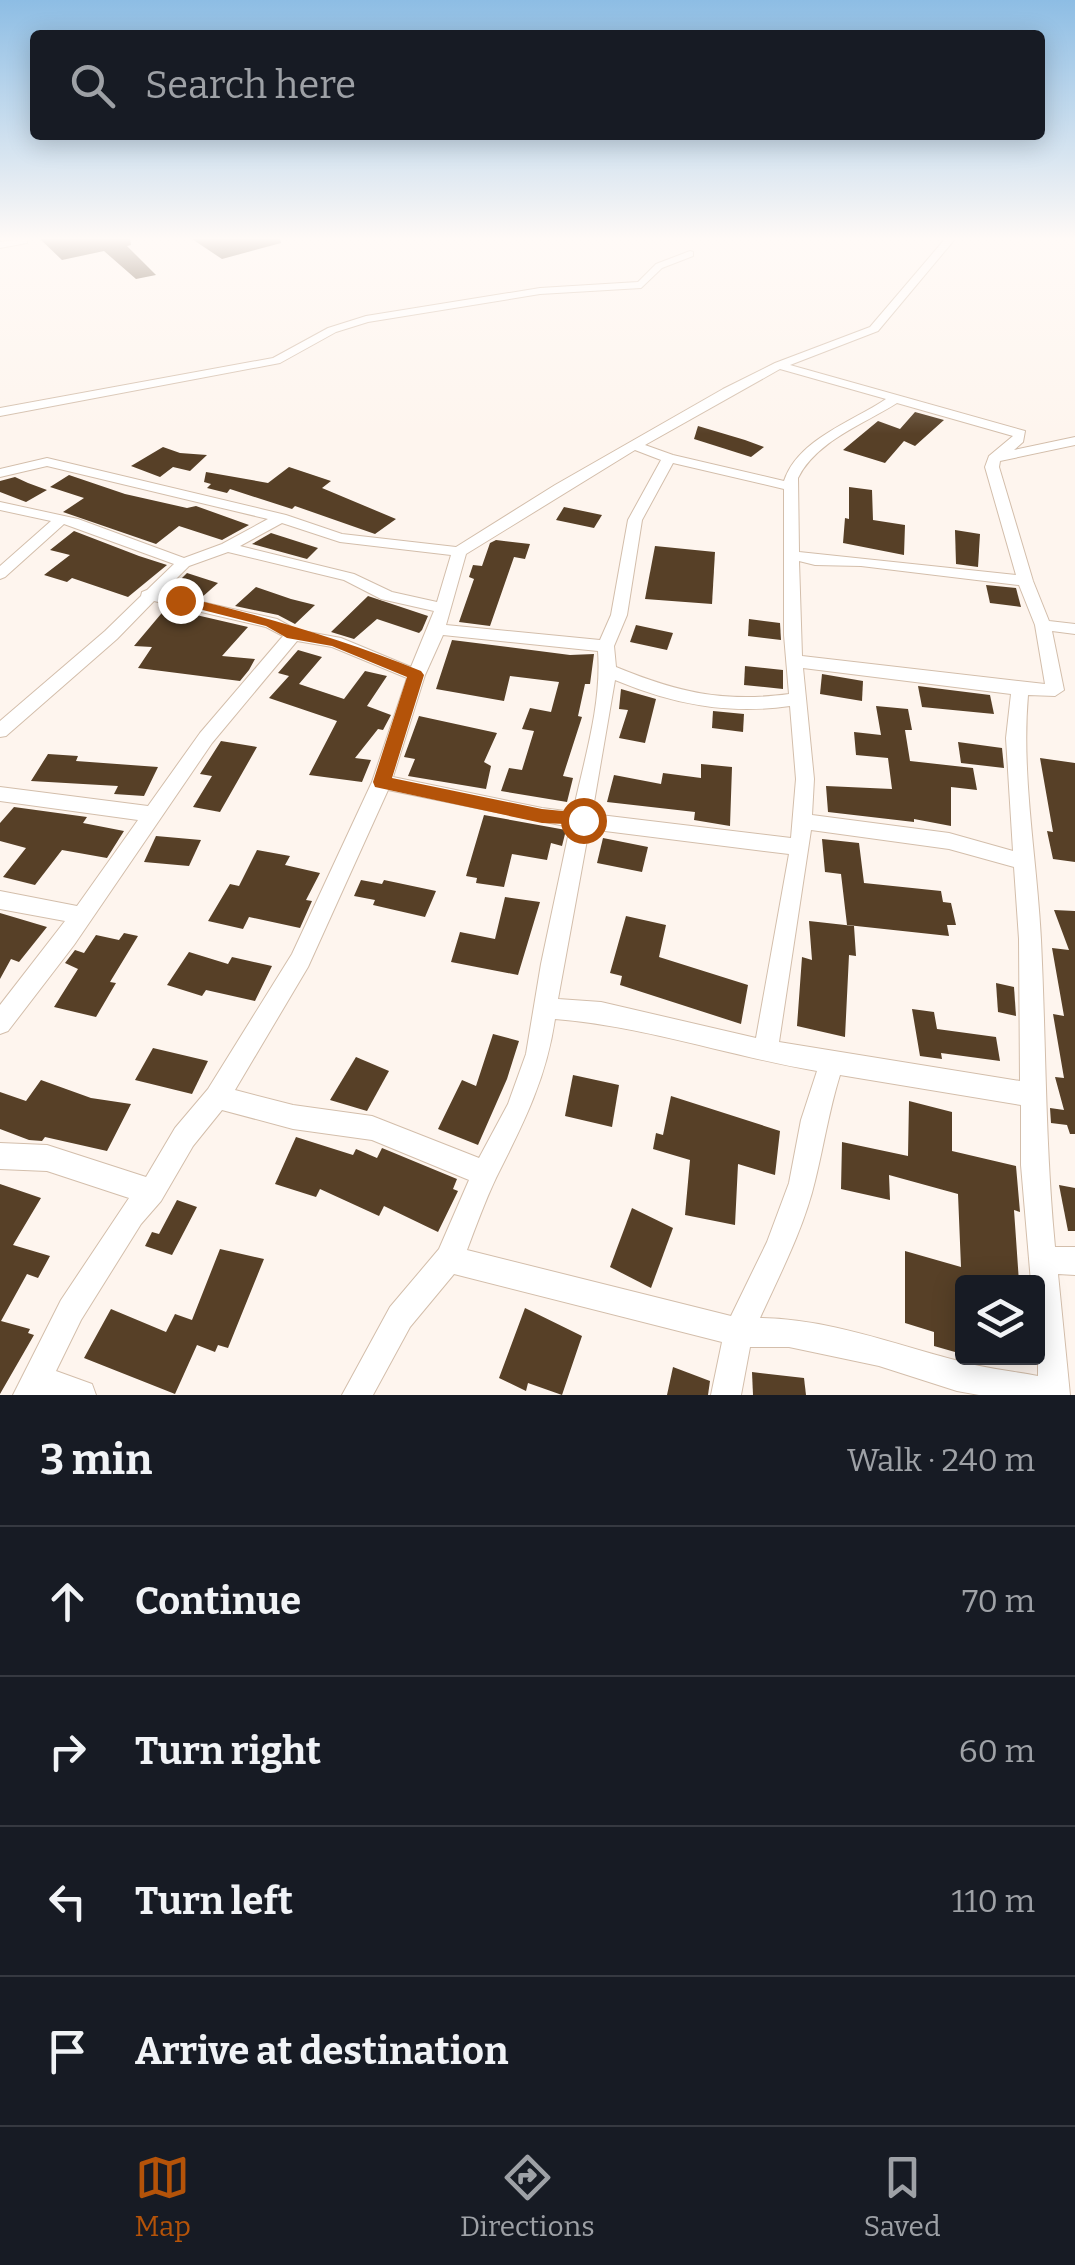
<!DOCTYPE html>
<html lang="en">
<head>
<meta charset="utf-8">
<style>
  body { margin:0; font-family:Bitter,serif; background:#20242c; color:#f1f3f6 }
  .controls { position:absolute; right:30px; bottom:30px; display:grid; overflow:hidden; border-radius:10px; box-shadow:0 5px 25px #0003 }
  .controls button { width:90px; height:90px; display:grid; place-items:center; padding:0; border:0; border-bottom:2px solid #363941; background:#171b24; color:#f1f3f6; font:50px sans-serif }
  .stop { position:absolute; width:30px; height:30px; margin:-22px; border:8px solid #b45309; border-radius:50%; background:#fff }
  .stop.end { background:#b45309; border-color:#fff; box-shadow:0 2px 10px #0008 }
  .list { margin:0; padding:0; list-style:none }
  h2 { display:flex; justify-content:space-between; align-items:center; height:130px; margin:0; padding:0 40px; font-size:42px }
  h2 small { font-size:32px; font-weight:400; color:#9ea1a6 }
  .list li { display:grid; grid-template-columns:65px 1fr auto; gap:30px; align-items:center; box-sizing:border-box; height:150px; padding:0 40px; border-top:2px solid #363941 }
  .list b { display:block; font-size:38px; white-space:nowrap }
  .list em { font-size:32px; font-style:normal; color:#9ea1a6 }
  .icon { flex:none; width:55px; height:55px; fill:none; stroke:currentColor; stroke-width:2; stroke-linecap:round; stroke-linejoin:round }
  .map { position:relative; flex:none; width:1075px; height:1395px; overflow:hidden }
  .search { position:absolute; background:#171b24; box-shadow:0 5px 25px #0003; left:30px; right:30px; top:30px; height:110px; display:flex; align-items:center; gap:25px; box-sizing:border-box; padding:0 35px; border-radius:10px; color:#9ea1a6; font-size:38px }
  .sheet { height:730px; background:#171b24 }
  nav { display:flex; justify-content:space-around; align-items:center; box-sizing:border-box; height:140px; border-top:2px solid #363941; background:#171b24; font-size:28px; color:#9ea1a6 }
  nav a { display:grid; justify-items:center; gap:5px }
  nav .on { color:#b45309 }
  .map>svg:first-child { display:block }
  .building { fill:#574027 }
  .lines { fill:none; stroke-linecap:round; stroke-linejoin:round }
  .street-casing { stroke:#d3beab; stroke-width:2 }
  .street { fill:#fff; fill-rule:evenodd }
  .route { fill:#b45309 }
</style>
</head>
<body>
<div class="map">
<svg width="1075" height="1395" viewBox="0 0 1075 1395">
  <rect width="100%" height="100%" fill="#fef5ee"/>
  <g class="building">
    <polygon points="40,239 130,239 131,245 127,246 156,275 136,279 104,251 62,260"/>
    <polygon points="192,239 280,239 281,243 222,259"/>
    <polygon points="915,412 944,420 915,446 904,441 885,463 843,450 878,421 900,429"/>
    <polygon points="698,426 745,440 764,447 751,457 694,439"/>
    <polygon points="163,447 180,453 207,455 190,471 173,467 160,477 131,466"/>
    <polygon points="289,467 331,481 322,488 396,519 375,534 295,506 292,509 230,489 227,493 207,488 211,484 204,482 206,472 268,483"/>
    <polygon points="69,475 125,494 187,508 196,506 249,525 222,540 179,526 156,544 63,512 84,498 50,487"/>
    <polygon points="15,477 28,483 47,490 26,502 0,492 0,481"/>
    <polygon points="849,487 872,490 873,520 905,525 904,555 843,543 845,518 849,519"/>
    <polygon points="564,507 602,515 594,528 556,520"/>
    <polygon points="955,530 980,534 978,567 956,564"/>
    <polygon points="74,531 139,556 167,565 128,597 72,578 67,582 44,575 70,555 50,550"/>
    <polygon points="271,533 318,548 307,559 252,544"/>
    <polygon points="496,540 530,544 525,559 514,557 490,626 459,622 474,579 469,577 473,565 482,566 490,543"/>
    <polygon points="655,546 715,552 712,604 645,599"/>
    <polygon points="187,573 218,583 201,598 169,591"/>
    <polygon points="986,585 1016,588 1021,607 990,603"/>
    <polygon points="256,587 291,599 315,605 295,624 278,615 235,606"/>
    <polygon points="368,596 428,616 422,630 419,633 377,619 354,639 331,632"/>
    <polygon points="166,608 248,627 222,656 255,659 249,670 240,681 138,668 152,647 134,646"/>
    <polygon points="749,619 780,623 781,640 748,636"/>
    <polygon points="636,625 673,633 667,650 630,642"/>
    <polygon points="452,640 570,655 594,654 590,684 585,684 578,716 582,717 563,776 573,778 567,802 501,791 509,768 522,770 534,731 522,729 530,708 551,712 559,682 510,676 504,701 436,689"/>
    <polygon points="298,650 322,657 299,684 344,699 365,671 387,676 367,706 391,715 383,730 378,729 355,758 371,760 362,782 309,775 337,721 269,698 289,676 278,673"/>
    <polygon points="745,666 783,670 783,689 744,685"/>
    <polygon points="822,674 863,681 862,701 820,694"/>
    <polygon points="918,686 990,695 994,714 922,707"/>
    <polygon points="621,689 656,699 645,743 619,738 628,710 619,709"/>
    <polygon points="876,706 908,709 912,730 905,730 910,761 973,768 977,790 951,787 951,826 914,819 914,822 828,812 826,786 892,789 888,758 856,755 854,732 881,735"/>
    <polygon points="713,711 744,714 743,732 712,728"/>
    <polygon points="419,716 497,733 484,762 491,766 486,789 408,776 415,759 404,757"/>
    <polygon points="221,741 257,747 220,812 193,807 212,776 200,774"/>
    <polygon points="958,742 1002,748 1004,768 961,763"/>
    <polygon points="48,754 78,756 76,761 158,767 144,796 114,794 118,786 31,781"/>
    <polygon points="1040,758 1075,763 1075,862 1053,859 1047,831 1053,832"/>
    <polygon points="701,764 732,767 730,826 694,820 695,812 607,802 614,775 661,784 663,773 701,778"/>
    <polygon points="14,807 87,817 83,823 124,831 107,858 62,850 35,885 3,877 26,848 0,841 0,823"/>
    <polygon points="484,815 566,830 562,846 551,843 547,860 512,854 504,887 476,883 477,878 466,876"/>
    <polygon points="156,836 201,840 189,866 144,862"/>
    <polygon points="603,838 648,847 642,872 597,863"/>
    <polygon points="822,839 859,843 864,883 941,891 943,902 951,903 956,925 947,925 949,936 847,925 841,874 825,872"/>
    <polygon points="257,850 290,856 285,865 320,873 306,900 312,901 300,928 249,917 243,929 208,921 230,884 239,886"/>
    <polygon points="361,880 382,884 384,880 436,891 425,917 373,905 375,900 354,896"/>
    <polygon points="505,897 540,902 518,975 451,962 460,932 495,939"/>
    <polygon points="1054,910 1075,911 1075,1134 1070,1134 1067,1125 1051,1123 1050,1108 1064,1110 1055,1077 1064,1078 1053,1014 1064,1016 1052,948 1069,950"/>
    <polygon points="0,913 47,927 19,962 11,959 0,979"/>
    <polygon points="626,916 666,925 659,957 748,985 741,1024 620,985 622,976 610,973"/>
    <polygon points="809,921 854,926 856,956 849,955 845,1037 797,1026 802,957 812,960"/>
    <polygon points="124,933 138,936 110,982 116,983 96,1017 54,1007 78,969 65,963 75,950 84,953 96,935 119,940"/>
    <polygon points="189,952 228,964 232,957 272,966 255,1001 206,990 202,996 167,985"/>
    <polygon points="996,983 1014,987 1016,1016 998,1012"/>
    <polygon points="912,1009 934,1012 937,1029 996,1037 1000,1061 941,1053 942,1059 920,1056"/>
    <polygon points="493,1034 519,1041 507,1079 478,1145 438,1129 462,1080 476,1086"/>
    <polygon points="153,1048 208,1061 192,1094 135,1080"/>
    <polygon points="356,1057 389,1071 367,1111 330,1100"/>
    <polygon points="573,1075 619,1085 612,1127 565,1116"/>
    <polygon points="41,1080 91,1098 131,1104 107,1151 45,1137 42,1141 29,1140 0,1129 0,1092 26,1101"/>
    <polygon points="671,1096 780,1131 775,1175 738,1164 735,1225 685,1215 690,1160 653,1149 656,1133 663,1135"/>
    <polygon points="909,1101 952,1112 952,1151 1016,1166 1020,1212 1014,1210 1019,1282 962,1282 962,1354 934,1346 934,1332 905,1323 905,1251 961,1267 958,1194 889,1175 890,1200 841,1189 842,1142 908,1156"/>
    <polygon points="296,1137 353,1155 356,1149 377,1158 382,1148 457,1179 453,1189 458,1191 438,1232 384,1206 379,1216 320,1189 316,1197 275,1184"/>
    <polygon points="0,1184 41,1198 13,1245 50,1256 38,1278 27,1274 1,1321 30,1329 28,1333 34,1335 0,1394"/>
    <polygon points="1059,1185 1075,1188 1075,1231 1068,1231"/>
    <polygon points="177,1200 197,1207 172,1255 145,1246 152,1232 159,1234"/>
    <polygon points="632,1208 673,1228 651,1288 610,1267"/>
    <polygon points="220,1249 264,1259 228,1348 218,1345 215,1352 197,1345 175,1394 84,1358 111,1309 166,1332 175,1314 192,1320"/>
    <polygon points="525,1308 582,1336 562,1395 528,1383 526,1391 499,1378"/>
    <polygon points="673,1367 710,1381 708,1395 667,1395"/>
    <polygon points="752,1372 804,1378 806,1395 753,1395"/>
  </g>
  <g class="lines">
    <g class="street-casing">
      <g id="street">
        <polygon points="27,239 27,243 0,248 0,242"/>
        <path d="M945,239H955L878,331L790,365L1025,431L1023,442L1014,450L1075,437V445L1000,461L999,467L1033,581L1049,621L1075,624V634L1052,631L1064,690L1055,696L1028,695C1021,777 1037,858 1041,940C1046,1042 1045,1144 1055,1247H1075V1275L1058,1274L1070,1395H979L957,1391L879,1366L789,1347H750L741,1395H711L722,1342L454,1274L410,1327L373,1395H342L390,1307L439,1249L469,1180L372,1140L293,1129L222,1110L193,1146L161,1201L141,1224L81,1320L56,1371L92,1384L96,1395H13L61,1300L129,1198L47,1171L0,1169V1143L47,1145L146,1177L175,1128L208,1089L292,954L372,782L407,678L332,647L297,641L212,743L74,945L8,1031L0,1034V1005L65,921L0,909V891L77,906L138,820L0,801V787L148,806L200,733L283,636L266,627L154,601L117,639L6,736L0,737V721L105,631L141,596L142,592L147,590L174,564L64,524L5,577L0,579V566L51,521L0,510V502L78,519L184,558L222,544L268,519L47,466L0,477V469L47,458L286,515L342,534L456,547L555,485L723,389L775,363L870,327ZM780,369L886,399C852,422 798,439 784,481L673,455L645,445ZM897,403L1013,436L989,456L985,467L1016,575L799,552L798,478C816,441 864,424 897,403ZM635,450L661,460L628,520L611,615L600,640L446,625L466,554ZM673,463L784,489V635L789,694C723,703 677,692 616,667L614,646L627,615L642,520ZM282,523L340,542L451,555L437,602L392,592L354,574L240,546ZM228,552L344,580L381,599L434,611L411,667L341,638L297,630L277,619L162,593L189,566ZM799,561L815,565L861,566L1019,585L1035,625L1045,684L802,656ZM443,635L598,651C602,704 584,760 573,812L542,808L393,777L425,675ZM803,668L1011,694L1006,738L1013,851L949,833L812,815L814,779ZM615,680C673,704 727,715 790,706L796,779L791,838L592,814ZM388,790L570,827L541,964L526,1054L508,1104L479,1158L372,1116L293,1105L235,1090L308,967ZM589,829L789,854L756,1038L601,1002L558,999ZM811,830L949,849L1014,867L1019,939L1020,1081L779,1042ZM555,1019C644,1026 729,1056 817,1071L801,1120L789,1183L767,1242L731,1316L467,1250C476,1226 485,1201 496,1178C523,1124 546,1080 555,1019ZM840,1075L1021,1105V1165L1031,1282H1038V1376C1011,1371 982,1368 955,1360C890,1343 828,1319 760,1318C780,1274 804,1228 815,1181C824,1145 829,1110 840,1075Z"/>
        <polygon points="690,251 693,252 693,256 662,268 641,288 540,294 368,322 336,332 280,363 0,416 0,408 273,358 328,328 366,316 540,288 638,282 656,264"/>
      </g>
    </g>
    <use href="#street" class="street"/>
  </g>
  <linearGradient id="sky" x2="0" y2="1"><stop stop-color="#8dbde4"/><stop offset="0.55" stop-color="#fffaf7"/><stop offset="1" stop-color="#fffaf7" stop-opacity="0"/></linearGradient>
  <rect width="1075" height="434" fill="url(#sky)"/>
  <path class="route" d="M180,596C263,616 342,639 421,671L424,675L392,778L542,809L583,813L592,820L589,825L542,823L375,787L373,782L407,677L332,646L287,638L266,626L175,603L173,600Z"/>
</svg>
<div class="controls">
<button><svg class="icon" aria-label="layers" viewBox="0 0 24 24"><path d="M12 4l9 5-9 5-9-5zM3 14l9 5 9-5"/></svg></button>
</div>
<div class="stop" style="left:583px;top:820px"></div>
<div class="stop end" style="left:180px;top:600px"></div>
<div class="search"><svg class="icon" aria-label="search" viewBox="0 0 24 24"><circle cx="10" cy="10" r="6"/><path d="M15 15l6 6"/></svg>Search here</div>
</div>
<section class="sheet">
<h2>3 min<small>Walk · 240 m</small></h2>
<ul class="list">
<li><svg class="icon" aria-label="ahead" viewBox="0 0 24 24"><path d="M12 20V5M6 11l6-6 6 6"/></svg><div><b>Continue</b></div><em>70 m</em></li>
<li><svg class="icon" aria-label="right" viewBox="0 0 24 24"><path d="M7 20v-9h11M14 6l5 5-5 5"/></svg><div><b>Turn right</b></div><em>60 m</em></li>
<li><svg class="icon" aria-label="left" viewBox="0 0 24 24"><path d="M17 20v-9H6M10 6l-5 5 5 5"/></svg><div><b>Turn left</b></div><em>110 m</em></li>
<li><svg class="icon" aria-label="arrive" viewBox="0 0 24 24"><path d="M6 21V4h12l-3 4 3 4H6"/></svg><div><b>Arrive at destination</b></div></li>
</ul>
</section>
<nav>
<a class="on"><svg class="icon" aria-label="map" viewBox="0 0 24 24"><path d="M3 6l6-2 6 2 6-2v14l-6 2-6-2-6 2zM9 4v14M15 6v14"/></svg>Map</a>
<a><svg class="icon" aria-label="directions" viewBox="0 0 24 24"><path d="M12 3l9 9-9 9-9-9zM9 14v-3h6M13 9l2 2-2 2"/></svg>Directions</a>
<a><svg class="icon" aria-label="saved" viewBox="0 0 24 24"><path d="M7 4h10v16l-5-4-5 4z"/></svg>Saved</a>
</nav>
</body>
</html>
